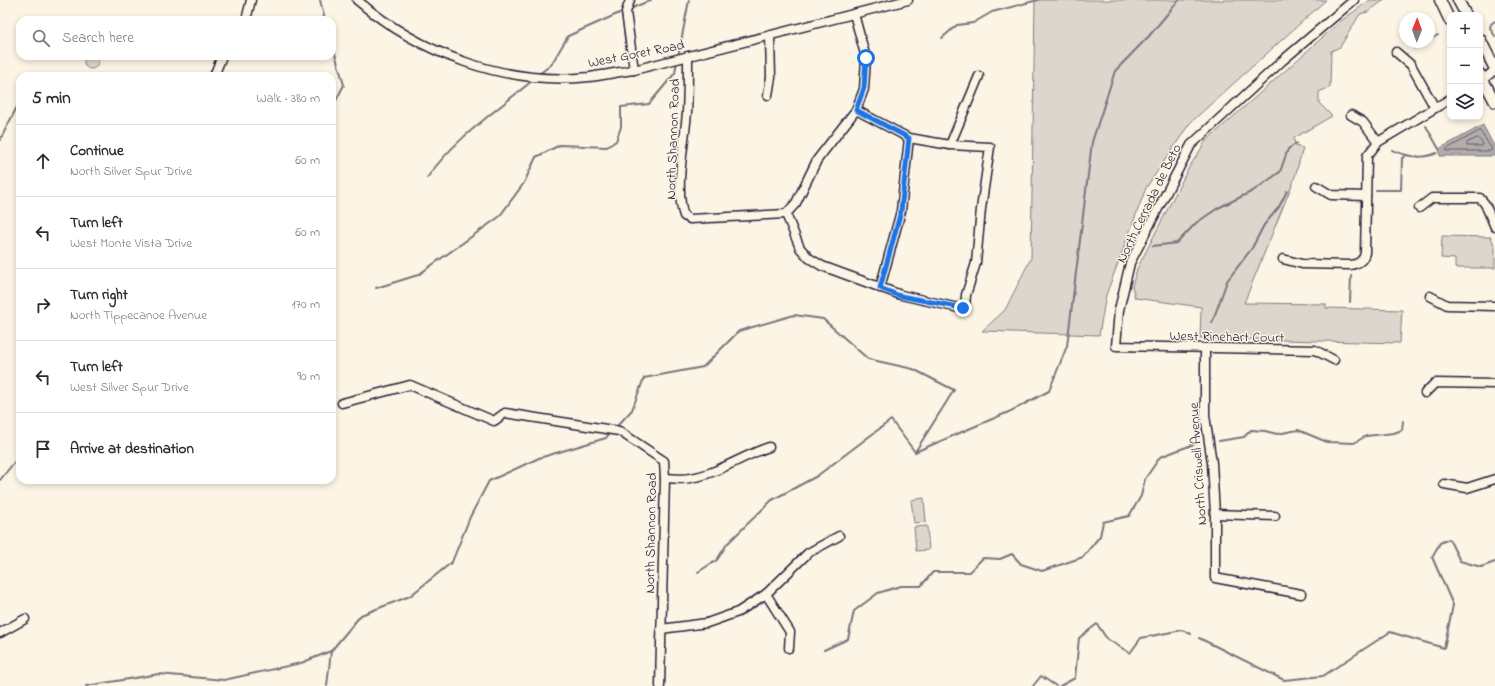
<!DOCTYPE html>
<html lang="en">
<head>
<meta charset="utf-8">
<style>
  body { margin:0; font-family:"Indie Flower",sans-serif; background:#f2f2f3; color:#2b2b33 }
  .controls { position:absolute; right:12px; top:12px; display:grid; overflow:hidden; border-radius:8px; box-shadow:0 2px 6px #0003 }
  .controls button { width:36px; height:36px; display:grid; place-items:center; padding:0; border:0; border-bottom:1px solid #e1e1e2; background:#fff; color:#2b2b33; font:20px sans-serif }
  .compass { position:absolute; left:1399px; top:12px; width:36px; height:36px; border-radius:50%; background:#fff; box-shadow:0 2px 6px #0003; rotate:1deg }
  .stop { position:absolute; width:12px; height:12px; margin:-9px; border:3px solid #1a73e8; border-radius:50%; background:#fff }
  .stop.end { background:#1a73e8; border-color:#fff; box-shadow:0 1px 4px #0008 }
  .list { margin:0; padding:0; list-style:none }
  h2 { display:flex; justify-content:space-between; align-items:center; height:52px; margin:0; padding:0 16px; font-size:17px }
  h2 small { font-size:13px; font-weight:400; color:#7c7c81 }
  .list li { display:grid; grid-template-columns:26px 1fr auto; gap:12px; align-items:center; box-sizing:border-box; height:72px; padding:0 16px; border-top:1px solid #e1e1e2 }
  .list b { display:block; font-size:15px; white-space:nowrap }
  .list p { margin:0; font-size:13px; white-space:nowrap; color:#7c7c81 }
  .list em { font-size:13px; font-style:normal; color:#7c7c81 }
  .icon { flex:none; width:22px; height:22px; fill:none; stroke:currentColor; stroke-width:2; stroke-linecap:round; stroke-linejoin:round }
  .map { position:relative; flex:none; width:1495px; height:686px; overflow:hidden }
  .search { position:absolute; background:#fff; box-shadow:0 2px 6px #0003; left:16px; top:16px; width:320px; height:44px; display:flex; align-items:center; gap:10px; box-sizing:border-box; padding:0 14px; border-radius:12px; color:#7c7c81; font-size:15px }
  .panel { position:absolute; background:#fff; box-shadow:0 2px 6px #0003; left:16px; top:72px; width:320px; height:412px; border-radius:12px }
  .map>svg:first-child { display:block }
  .green { fill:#dcd6cc; stroke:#7f7c84 }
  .water { fill:#b2adab; stroke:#78757e }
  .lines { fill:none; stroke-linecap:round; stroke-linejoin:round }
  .shore { stroke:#5c5a68; stroke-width:1 }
  .stream { stroke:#78757e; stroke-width:2 }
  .minor-casing { stroke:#22223b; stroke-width:11 }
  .major-casing { stroke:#22223b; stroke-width:13 }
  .minor { stroke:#fcf5e5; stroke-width:8 }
  .major { stroke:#fcf5e5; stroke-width:10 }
  .route { stroke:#1a73e8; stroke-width:5 }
  .labels { text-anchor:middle; stroke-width:3; stroke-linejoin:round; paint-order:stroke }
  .street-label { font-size:14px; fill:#22223b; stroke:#fcf5e5 }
</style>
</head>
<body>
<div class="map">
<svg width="1495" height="686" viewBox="0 0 1495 686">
  <rect width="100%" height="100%" fill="#fcf5e5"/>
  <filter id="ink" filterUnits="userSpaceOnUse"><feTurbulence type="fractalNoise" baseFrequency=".025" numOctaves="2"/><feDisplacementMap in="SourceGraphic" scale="8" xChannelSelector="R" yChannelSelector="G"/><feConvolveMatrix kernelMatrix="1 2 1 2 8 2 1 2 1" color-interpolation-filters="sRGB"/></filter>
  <g filter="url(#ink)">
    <g class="green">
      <polygon points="1035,0 1326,0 1190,123 1146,188 1106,295 1099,335 982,331 1005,310 1031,258"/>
      <polygon points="1370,0 1384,0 1368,12 1360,14 1340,47 1331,51 1330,87 1319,92 1319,103 1332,116 1294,138 1295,146 1303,148 1294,180 1244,303 1326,304 1326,308 1402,310 1400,343 1200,338 1201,307 1135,298 1132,286 1137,269 1188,169 1206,141 1341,21"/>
      <circle cx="91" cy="62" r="7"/>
      <polygon points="1442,236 1491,237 1495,248 1495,268 1455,268 1455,259 1441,258"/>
      <polygon points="924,498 926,522 914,523 911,500"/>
      <polygon points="927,526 929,550 916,551 914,527"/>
    </g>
    <polygon class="water" points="1483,125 1495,148 1495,156 1440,156 1439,149"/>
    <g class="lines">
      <g class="shore">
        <polygon points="1480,131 1492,149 1491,151 1446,151 1447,149"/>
        <polygon points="1478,138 1483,144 1482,146 1467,146 1467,143"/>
      </g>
      <g class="stream">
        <polyline points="320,0 325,20"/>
        <polyline points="630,9 651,0"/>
        <polyline points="1495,21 1491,24 1490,28 1495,36"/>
        <polyline points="942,38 957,25 973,23 992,12 1038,0"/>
        <polyline points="1429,40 1438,35"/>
        <polyline points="332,43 344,85 332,108"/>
        <polyline points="1414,48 1425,42"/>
        <polyline points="678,57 689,0"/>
        <polyline points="539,74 551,65 568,36 624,11"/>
        <polyline points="42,76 53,76"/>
        <polyline points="1426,126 1439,149"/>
        <polyline points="0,140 19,103 20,95"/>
        <path d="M1392,150C1406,156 1421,160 1437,153"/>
        <path d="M427,178C455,138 496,111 533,80"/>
        <polyline points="1376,190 1401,190 1402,158 1405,156"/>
        <polyline points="1153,246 1177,243 1196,223 1218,208 1253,191 1280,172 1288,149 1297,143"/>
        <polyline points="376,288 418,275 499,217 524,183 536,157 560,145 607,147 616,141 621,127 621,107 649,104 675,73 677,61"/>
        <polyline points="1350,302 1351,276"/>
        <polyline points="1212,323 1227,281 1252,248 1264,225 1279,207 1287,191"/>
        <polyline points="617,426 632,410 644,378 703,367 739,331 794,315 823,319 868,359 913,369 954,390 915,452 1011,411 1049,391 1067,346 1092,142 1115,71 1149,36 1179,0"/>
        <polyline points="1219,441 1244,437 1251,430 1265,431 1277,434 1298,430 1327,442 1354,443 1366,436 1394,433 1402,430 1403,421"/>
        <polyline points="0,480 20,455"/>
        <polyline points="698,572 717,560 727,544 772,500 817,476 891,420 915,452"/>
        <polyline points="1199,638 1284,680 1323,676 1390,632 1444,648 1453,605 1432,557 1440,543 1449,539 1460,561 1481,567 1495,562"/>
        <polyline points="824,650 848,639 854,611 878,593 901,586 921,586 933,572 969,572 983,558 1000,559 1012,554 1021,564 1042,571 1083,557 1100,536 1103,522 1129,516 1141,496 1145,479 1160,457 1197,443"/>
        <polyline points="86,686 159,674 224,680 301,663 331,651"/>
        <polyline points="327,686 331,651 361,615 410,596 452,562 470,517 489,481 539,458 606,438 609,434"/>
        <polyline points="1033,686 1041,676 1056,686"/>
        <polyline points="1060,686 1075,678 1079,638 1097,624 1107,639 1130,653 1141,638 1182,630 1191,634"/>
      </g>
      <g class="minor-casing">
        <g id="minor">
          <path d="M357,0C420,54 506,86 589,77C604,75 619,72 634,70L908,0"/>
          <polyline points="630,0 626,12 634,70"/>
          <polyline points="246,20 251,0"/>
          <polyline points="1396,52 1411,65 1435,108 1450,99"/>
          <path d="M688,56C688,75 688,94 687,112C685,142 674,188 684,216L690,219L786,214L796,203L817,160L856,110L864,89L866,58L854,14"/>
          <polyline points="214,76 222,56"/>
          <polyline points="1480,82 1495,70"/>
          <polyline points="768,95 771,77 770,36"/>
          <polyline points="1351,115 1363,122 1378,142"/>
          <polyline points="950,145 979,76"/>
          <polyline points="1316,186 1331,195 1366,196"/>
          <polyline points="1419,208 1432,198 1480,198 1485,204 1495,227"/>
          <polyline points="786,214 800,248 809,258 822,266 901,295 963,309 965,307 966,295 976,263 981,209 990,147 950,145 909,138 856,110"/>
          <path d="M1283,259L1302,264L1350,265C1357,264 1363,262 1365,253L1367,156L1378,142L1435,108"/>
          <polyline points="880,288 901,211 909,138"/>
          <polyline points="1430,296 1447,305 1495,306"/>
          <polyline points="1205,348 1205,415 1212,463 1215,514 1215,578 1301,594"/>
          <polyline points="1334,360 1315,350 1116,346 1119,310 1130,263 1191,145 1282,61 1354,0"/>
          <polyline points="1425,393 1435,383 1495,384"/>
          <polyline points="342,403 410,385 494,421 505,413 619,431 664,461 665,478 660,686"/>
          <path d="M665,478C673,478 682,480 690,478C715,475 744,455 769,447"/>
          <polyline points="1444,484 1467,488 1495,479"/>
          <polyline points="1215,514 1275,516"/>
          <polyline points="766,594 790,632 789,648"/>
          <polyline points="661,629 707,623 738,612 766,594 808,553 839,536"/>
          <polyline points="0,633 25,619"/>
        </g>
      </g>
      <g class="major-casing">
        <g id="major">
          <polyline points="1440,0 1450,21"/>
          <polyline points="1458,0 1466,15"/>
          <polyline points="1480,39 1495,69"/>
          <polyline points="1480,74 1495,102"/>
        </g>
      </g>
      <use href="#minor" class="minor"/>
      <use href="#major" class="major"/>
    </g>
  </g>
  <g class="lines" filter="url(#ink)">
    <polyline class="route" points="866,58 864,88 856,110 909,138 901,211 880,288 900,296 963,308"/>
  </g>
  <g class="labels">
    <g class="street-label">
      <text transform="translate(636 53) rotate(-11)" y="5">West Goret Road</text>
      <text transform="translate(672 139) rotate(-88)" y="5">North Shannon Road</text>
      <text transform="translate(1148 203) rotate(-64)" y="5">North Cerrada de Beto</text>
      <text transform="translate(1227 336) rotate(1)" y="5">West Rinehart Court</text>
      <text transform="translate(1197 464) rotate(-94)" y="5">North Criswell Avenue</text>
      <text transform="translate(650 533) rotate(-89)" y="5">North Shannon Road</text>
    </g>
  </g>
</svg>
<div class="controls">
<button>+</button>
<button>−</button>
<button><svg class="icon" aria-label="layers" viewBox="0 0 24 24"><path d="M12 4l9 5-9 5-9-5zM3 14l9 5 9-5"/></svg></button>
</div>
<svg class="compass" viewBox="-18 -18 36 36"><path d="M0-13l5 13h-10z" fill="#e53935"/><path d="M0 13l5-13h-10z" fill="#7c7c81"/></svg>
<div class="stop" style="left:866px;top:58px"></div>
<div class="stop end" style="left:963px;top:308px"></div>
<div class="search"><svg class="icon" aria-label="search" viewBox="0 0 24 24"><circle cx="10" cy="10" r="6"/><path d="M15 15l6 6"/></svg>Search here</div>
<section class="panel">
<h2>5 min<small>Walk · 380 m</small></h2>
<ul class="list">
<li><svg class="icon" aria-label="ahead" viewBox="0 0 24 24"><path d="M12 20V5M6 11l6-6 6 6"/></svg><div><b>Continue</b><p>North Silver Spur Drive</p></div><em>60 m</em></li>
<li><svg class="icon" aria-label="left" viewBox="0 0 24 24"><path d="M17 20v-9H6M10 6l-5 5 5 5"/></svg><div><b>Turn left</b><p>West Monte Vista Drive</p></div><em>60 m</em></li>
<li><svg class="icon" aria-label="right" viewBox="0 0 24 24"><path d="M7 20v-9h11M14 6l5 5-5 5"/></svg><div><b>Turn right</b><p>North Tippecanoe Avenue</p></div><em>170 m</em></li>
<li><svg class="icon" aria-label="left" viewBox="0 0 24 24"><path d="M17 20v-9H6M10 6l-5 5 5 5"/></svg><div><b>Turn left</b><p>West Silver Spur Drive</p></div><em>90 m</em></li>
<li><svg class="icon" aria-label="arrive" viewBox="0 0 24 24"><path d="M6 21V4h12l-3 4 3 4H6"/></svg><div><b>Arrive at destination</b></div></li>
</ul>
</section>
</div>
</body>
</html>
